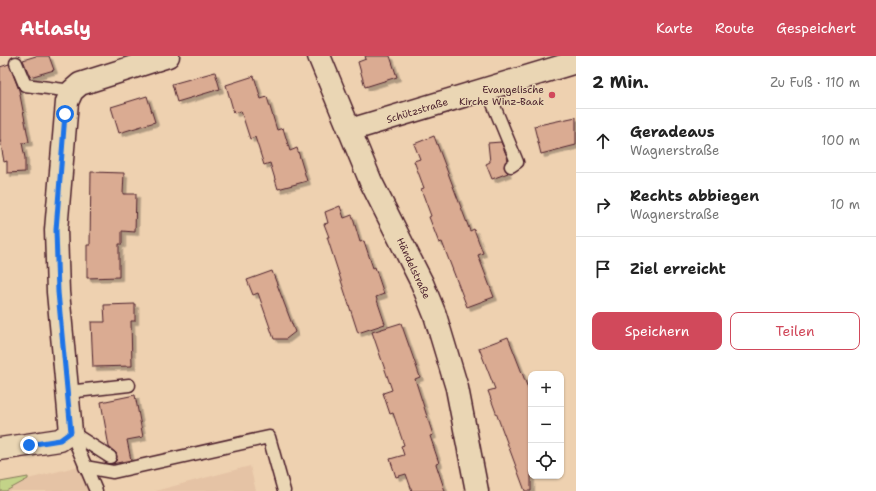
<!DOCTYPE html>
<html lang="de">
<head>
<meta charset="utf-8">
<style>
  body { margin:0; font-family:"Shantell Sans",sans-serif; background:#f6f6f6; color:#222 }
  .controls { position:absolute; right:12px; bottom:12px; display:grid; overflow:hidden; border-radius:8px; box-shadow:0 1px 3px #0004 }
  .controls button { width:36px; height:36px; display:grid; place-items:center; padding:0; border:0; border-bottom:1px solid #e0e0e0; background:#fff; color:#222; font:20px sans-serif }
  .stop { position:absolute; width:12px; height:12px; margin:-9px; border:3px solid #1a73e8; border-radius:50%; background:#fff }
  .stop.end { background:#1a73e8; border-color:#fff; box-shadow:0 1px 4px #0008 }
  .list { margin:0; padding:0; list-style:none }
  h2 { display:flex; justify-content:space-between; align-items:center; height:52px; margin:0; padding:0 16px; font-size:17px }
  h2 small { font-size:13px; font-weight:400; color:#767676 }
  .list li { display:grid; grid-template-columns:26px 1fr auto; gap:12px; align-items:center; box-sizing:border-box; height:64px; padding:0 16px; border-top:1px solid #e0e0e0 }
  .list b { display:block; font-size:15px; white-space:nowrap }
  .list p { margin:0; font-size:13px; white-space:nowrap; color:#767676 }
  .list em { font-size:13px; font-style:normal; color:#767676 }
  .actions { display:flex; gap:8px; padding:12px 16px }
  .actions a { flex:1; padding:9px 0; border:1px solid #d1495b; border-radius:8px; text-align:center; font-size:14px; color:#d1495b }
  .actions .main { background:#d1495b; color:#fff }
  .icon { flex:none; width:22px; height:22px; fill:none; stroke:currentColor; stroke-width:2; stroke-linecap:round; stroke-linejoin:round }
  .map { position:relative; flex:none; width:576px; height:435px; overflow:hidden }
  header { display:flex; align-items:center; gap:24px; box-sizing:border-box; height:56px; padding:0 20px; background:#d1495b; color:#fff }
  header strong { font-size:19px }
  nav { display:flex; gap:22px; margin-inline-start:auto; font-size:14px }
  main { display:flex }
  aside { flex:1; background:#fff }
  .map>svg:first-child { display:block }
  .built { fill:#e5c3a5 }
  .green { fill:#c3d388; stroke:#86795a }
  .building { fill:#daab92; stroke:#4a1f2b; filter:url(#shadow) }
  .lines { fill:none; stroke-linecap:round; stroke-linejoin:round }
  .service-casing { stroke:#4a1f2b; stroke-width:15 }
  .minor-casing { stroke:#4a1f2b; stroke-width:25 }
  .service { stroke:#ead6b4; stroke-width:12 }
  .minor { stroke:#ead6b4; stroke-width:22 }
  .route { stroke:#1a73e8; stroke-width:5 }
  .poi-dot { fill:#d1495b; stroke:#ead6b4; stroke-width:1.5 }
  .labels { text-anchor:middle; stroke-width:3; stroke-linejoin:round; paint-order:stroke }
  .poi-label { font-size:10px; fill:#4a1f2b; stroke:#ead6b4; text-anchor:end }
  .street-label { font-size:10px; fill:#4a1f2b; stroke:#ead6b4 }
</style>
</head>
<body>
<header>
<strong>Atlasly</strong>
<nav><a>Karte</a><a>Route</a><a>Gespeichert</a></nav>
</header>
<main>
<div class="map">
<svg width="576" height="435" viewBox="0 0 576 435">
  <defs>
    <filter id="shadow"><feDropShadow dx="3.5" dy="3.5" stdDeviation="0" flood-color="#0004"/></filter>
  </defs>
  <rect width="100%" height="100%" fill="#eed1b0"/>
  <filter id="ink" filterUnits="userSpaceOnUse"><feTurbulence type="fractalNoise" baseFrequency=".025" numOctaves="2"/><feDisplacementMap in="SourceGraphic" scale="8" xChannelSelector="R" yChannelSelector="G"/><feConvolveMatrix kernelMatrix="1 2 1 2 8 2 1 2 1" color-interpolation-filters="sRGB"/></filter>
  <g filter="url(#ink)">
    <g class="built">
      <polygon points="250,410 256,435 155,435"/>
      <polygon points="75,411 94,417 103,435 6,435 28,423"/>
    </g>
    <polygon class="green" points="28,421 28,423 6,435 0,435 0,426"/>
    <g class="building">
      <polygon points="36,0 49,0 54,14 30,21 23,4"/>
      <polygon points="365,0 390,0 397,21 365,31 358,6 366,3"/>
      <polygon points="9,8 19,34 29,86 22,87 25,102 25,116 7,117 7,105 4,106 0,83 0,11"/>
      <polygon points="215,16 220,33 177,46 172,28"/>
      <polygon points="254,20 261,43 267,41 277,74 283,72 290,95 297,92 307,125 278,133 270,107 264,109 255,81 250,83 241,55 234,57 226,29"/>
      <polygon points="147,40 155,66 119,77 111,51"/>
      <polygon points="576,61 576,89 541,98 534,70"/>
      <polygon points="434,80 470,175 474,173 483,197 478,199 494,241 467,251 442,186 439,187 429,161 431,160 421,133 424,132 414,105 420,103 414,88"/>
      <polygon points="501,86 508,103 504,111 508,117 492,123 486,108 490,106 488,87"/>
      <polygon points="91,116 124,117 123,138 136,138 135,176 122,175 122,188 119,188 119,221 87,222 87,189 90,189"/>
      <polygon points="340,150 344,162 352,159 360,186 364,185 373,212 375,211 384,238 376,241 385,268 358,277 327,181 329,181 324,168 328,167 325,156"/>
      <polygon points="272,215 295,276 286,283 274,283 258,237 253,239 247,224"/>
      <polygon points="135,248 135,265 131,265 132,310 93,311 91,266 105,266 104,249"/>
      <polygon points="401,267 420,321 415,323 433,379 430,380 439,407 436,408 445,435 412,435 406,418 396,421 390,403 404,399 401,390 404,389 393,357 390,358 383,337 392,334 372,276"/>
      <polygon points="508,281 531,340 531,435 525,435 488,335 495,333 479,292"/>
      <polygon points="135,339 143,381 127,384 131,404 112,408 116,405 117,401 116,397 109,391 101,346"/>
    </g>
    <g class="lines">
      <g class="service-casing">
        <g id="service">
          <polyline points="16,7 25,29 72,35"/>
          <polyline points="487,33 517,106 511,110"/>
          <polyline points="68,336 129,329"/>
          <polyline points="71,376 96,435"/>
          <polyline points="71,376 110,401"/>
          <polyline points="85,411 113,416 269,381 284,435"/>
        </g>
      </g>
      <g class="minor-casing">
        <g id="minor">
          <polyline points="319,0 371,126 422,227 435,259 457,332 477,435"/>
          <polyline points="350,74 576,6"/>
          <polyline points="0,393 60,384 71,376 58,236 56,174 67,46 72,35 80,28 168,0"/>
        </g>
      </g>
      <use href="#service" class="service"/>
      <use href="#minor" class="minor"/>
    </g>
  </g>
  <g class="lines" filter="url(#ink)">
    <polyline class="route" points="29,389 60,384 71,376 58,236 56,174 65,58"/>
  </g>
  <circle class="poi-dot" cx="552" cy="39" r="4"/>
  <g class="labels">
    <g class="poi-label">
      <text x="544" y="37">Evangelische<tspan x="544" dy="12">Kirche Winz-Baak</tspan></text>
    </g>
    <g class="street-label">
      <text transform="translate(417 54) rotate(-17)" y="4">Schützstraße</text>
      <text transform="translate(414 212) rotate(65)" y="4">Händelstraße</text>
    </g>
  </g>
</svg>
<div class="controls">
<button>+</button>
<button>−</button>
<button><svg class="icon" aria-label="locate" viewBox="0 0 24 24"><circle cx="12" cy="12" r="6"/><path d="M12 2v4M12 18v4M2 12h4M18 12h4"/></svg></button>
</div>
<div class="stop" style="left:65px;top:58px"></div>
<div class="stop end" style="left:29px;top:389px"></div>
</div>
<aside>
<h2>2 Min.<small>Zu Fuß · 110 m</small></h2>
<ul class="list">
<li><svg class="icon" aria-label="ahead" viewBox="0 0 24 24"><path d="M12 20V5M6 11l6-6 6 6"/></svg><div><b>Geradeaus</b><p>Wagnerstraße</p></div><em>100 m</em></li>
<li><svg class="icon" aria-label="right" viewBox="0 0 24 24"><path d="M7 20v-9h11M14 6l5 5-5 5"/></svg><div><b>Rechts abbiegen</b><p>Wagnerstraße</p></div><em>10 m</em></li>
<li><svg class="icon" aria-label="arrive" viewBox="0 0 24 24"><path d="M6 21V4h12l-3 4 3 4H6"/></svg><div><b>Ziel erreicht</b></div></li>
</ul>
<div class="actions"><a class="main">Speichern</a><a>Teilen</a></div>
</aside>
</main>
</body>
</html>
